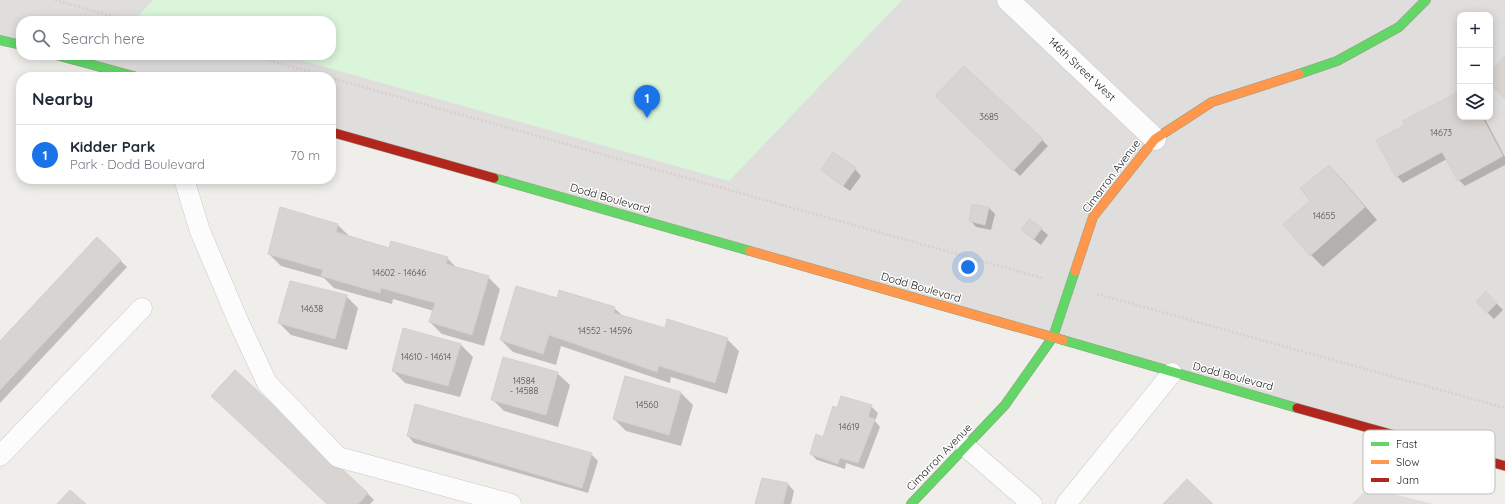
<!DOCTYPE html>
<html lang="en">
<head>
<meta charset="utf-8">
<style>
  body { margin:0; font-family:Quicksand,sans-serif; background:#f2f2f3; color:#1f2937 }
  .controls { position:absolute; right:12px; top:12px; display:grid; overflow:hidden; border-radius:8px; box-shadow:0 2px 10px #0003 }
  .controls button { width:36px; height:36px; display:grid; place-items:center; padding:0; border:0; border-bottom:1px solid #e0e1e3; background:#fff; color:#1f2937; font:20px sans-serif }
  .you { position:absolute; left:968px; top:267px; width:14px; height:14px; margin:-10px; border:3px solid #fff; border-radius:50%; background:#1a73e8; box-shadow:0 0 0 6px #1a73e833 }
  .badge { display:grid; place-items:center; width:26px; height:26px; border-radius:50%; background:#1a73e8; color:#fff; font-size:13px; font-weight:700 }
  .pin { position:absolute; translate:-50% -33px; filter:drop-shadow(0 1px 2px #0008) }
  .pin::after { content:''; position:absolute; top:21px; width:14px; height:12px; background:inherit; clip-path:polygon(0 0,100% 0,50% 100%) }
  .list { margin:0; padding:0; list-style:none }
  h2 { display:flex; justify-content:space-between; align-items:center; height:52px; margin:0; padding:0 16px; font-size:17px }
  h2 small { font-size:13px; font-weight:400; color:#747a83 }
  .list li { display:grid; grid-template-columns:26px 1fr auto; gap:12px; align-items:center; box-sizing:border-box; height:60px; padding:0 16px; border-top:1px solid #e0e1e3 }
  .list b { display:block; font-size:15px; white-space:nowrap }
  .list p { margin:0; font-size:13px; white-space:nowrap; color:#747a83 }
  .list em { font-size:13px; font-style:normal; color:#747a83 }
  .icon { flex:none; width:22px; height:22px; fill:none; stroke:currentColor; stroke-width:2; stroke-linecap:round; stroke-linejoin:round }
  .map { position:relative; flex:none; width:1505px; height:504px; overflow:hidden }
  .search { position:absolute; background:#fff; box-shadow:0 2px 10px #0003; left:16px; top:16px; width:320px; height:44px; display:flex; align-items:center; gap:10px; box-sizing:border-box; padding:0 14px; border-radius:16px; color:#747a83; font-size:15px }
  .panel { position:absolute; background:#fff; box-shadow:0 2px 10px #0003; left:16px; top:72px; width:320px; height:112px; border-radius:16px }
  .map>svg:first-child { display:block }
  .residential { fill:#dfdedc; fill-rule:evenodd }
  .park { fill:#daf5da }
  .shadow { fill:#0003 }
  .building { fill:#d7d4d2; stroke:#d3d0cc }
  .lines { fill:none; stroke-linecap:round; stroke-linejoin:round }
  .lane-casing { stroke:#c9c8c7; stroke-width:21 }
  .street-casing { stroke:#c9c8c7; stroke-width:23 }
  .fast-casing { stroke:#999a82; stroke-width:10 }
  .slow-casing { stroke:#999a82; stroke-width:10 }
  .jam-casing { stroke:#999a82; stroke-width:10 }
  .path { stroke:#dccecd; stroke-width:2.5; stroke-dasharray:2 2; stroke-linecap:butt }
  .lane { stroke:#fdfcfc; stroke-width:20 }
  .street { stroke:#fdfcfc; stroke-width:22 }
  .fast { stroke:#63d668; stroke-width:9 }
  .slow { stroke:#ff974d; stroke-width:9 }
  .jam { stroke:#b3261e; stroke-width:9 }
  .labels { text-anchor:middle; stroke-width:3; stroke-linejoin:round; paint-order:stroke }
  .number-label { font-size:9px; fill:#4f4e4e }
  .street-label { font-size:11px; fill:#222; stroke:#fff }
  .key { fill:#fff; stroke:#bdbdbd; stroke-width:1 }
  .key-label { font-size:11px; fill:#222 }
</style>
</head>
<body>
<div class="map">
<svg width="1505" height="504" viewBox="0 0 1505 504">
  <rect width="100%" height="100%" fill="#f0eeeb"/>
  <g class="residential">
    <path d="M0,0H1505V466L331,132V77H136L57,55H331V21H21V45L0,39ZM1460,15H1490V117H1460Z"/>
    <polygon points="1368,488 1434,504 1352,504"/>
  </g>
  <polygon class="park" points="153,0 902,0 729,181 283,55 331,55 331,21 162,21 139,15"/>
  <g class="shadow">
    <polygon points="1460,92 1460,117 1484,117 1505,157 1505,165 1465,186 1459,180 1447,159 1403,183 1397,176 1407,125"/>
    <polygon points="936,96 1042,140 1048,146 1020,176"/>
    <polygon points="1329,166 1341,178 1377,220 1323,267 1311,255 1312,201"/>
    <polygon points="855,169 861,176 850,191 829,176 823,170"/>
    <polygon points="988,207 995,214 991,230 976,227 970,220"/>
    <polygon points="281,209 338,225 350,237 390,249 447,258 458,269 488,277 500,289 484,346 442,334 430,322 434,311 393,299 392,304 334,288 324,278 281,266 269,254"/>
    <polygon points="1029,221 1041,229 1048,235 1041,245 1022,230"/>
    <polygon points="97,238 127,267 0,403 0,342"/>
    <polygon points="1486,293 1503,310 1494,319 1477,302"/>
    <polygon points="346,296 358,308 347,350 291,335 279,323"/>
    <polygon points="558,299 614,308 623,316 666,329 727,339 739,351 727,394 671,377 670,383 561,346 556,365 513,352 501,340"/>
    <polygon points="461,345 473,357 460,397 405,383 393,371"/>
    <polygon points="235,371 368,494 374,500 370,504 328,504"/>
    <polygon points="557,373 570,385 558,427 504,411 492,399"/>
    <polygon points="625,377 681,393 693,405 681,446 626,431 614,419"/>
    <polygon points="871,406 878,413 875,421 880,427 864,469 846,463 845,469 817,460 811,454 824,438 837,409"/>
    <polygon points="408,436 591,454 598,461 588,493 414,443"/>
    <polygon points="763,479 788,484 794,491 791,504 756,504"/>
  </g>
  <g class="building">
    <polygon points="1505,56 1505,99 1490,84 1490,72"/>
    <polygon points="964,66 1043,139 1013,171 935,96"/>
    <polygon points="1460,91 1460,117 1482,117 1503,156 1458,181 1442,152 1396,177 1376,140 1405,125 1403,121"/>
    <polygon points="833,152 856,168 843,186 821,170"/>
    <polygon points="1329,165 1365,207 1310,256 1283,224 1310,201 1300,188"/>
    <polygon points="972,204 989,207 985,225 969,221"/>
    <polygon points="280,207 338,224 336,232 389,248 391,241 448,257 446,264 489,276 472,335 429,322 435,303 381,288 380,293 321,276 323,270 268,254"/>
    <polygon points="1029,219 1042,228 1034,239 1021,230"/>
    <polygon points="97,237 121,260 0,390 0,341"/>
    <polygon points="290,281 347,295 335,339 278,323"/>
    <polygon points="516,286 557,298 559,290 615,307 614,313 665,328 667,319 728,338 715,383 659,366 657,372 549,335 543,354 500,340"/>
    <polygon points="1486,291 1497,303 1487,313 1476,302"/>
    <polygon points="403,328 461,344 448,386 392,371"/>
    <polygon points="503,357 558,372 546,415 491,400"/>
    <polygon points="235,370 368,493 358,504 327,504 211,396"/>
    <polygon points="625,376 681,392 669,435 613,419"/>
    <polygon points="841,396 872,405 868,417 875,419 858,463 840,458 838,464 810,454 816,434 823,437 833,406 837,408"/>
    <polygon points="415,404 592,453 582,488 407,436"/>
    <polygon points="762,478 788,483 783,504 755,504"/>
    <polygon points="1187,479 1213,504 1163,504"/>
    <polygon points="70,490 86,504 57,504"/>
  </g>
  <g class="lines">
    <g class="lane-casing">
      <g id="lane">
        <polyline points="184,179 200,231 239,323 267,383 338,457 511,504"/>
        <polyline points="966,447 1032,504"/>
        <polyline points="0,456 142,308"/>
        <polyline points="1066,504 1172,373"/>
      </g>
    </g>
    <g class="street-casing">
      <polyline id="street" points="1008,0 1155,139"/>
    </g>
    <g class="fast-casing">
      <g id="fast">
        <polyline points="0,40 21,45"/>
        <polyline points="56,55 137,77"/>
        <polyline points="1299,74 1337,61 1399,27 1426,0"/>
        <polyline points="494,178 750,251"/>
        <polyline points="1063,340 1297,408"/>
        <polyline points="911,504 1005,405 1053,337 1075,271"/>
      </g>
    </g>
    <g class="slow-casing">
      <g id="slow">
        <polyline points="750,251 1063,340"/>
        <polyline points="1075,271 1093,217 1155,139 1212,102 1299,74"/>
      </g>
    </g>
    <g class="jam-casing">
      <g id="jam">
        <polyline points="331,132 494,178"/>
        <polyline points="1297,408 1505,466"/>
      </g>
    </g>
    <g class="path">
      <polyline points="55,0 129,21"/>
      <polyline points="250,55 328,77"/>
      <polyline points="331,78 1042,278"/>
      <polyline points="1097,294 1505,408"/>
    </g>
    <use href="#lane" class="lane"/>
    <use href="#street" class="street"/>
    <use href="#fast" class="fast"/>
    <use href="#slow" class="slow"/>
    <use href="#jam" class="jam"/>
  </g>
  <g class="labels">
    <g class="number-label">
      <text x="989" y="120">3685</text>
      <text x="1441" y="136">14673</text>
      <text x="1324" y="219">14655</text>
      <text x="399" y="276">14602 - 14646</text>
      <text x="312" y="312">14638</text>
      <text x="605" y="334">14552 - 14596</text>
      <text x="426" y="360">14610 - 14614</text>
      <text x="524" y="384">14584<tspan x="524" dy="10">- 14588</tspan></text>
      <text x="647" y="408">14560</text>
      <text x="849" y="430">14619</text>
    </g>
    <g class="street-label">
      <text transform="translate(1082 69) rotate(43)" y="4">146th Street West</text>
      <text transform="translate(1111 176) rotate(-53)" y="4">Cimarron Avenue</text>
      <text transform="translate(610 198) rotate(16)" y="4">Dodd Boulevard</text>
      <text transform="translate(921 287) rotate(16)" y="4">Dodd Boulevard</text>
      <text transform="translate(1233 376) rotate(15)" y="4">Dodd Boulevard</text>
      <text transform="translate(939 457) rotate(-46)" y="4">Cimarron Avenue</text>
    </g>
  </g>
  <rect x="1363" y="430" width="132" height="64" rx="6" class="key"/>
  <rect x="1371" y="442" width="18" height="4" fill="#63d668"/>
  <rect x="1371" y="460" width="18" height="4" fill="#ff974d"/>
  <rect x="1371" y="478" width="18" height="4" fill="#b3261e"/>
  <g class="key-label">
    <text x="1396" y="448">Fast</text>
    <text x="1396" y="466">Slow</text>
    <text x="1396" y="484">Jam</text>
  </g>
</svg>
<div class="controls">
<button>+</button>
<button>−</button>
<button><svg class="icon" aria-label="layers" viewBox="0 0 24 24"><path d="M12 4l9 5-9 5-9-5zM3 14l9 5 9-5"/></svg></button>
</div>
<div class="you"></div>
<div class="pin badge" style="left:647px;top:118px">1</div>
<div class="search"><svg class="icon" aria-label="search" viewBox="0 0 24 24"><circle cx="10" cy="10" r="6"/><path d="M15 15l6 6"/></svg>Search here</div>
<section class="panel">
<h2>Nearby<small></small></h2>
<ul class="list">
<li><span class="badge">1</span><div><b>Kidder Park</b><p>Park · Dodd Boulevard</p></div><em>70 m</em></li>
</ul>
</section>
</div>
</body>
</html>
